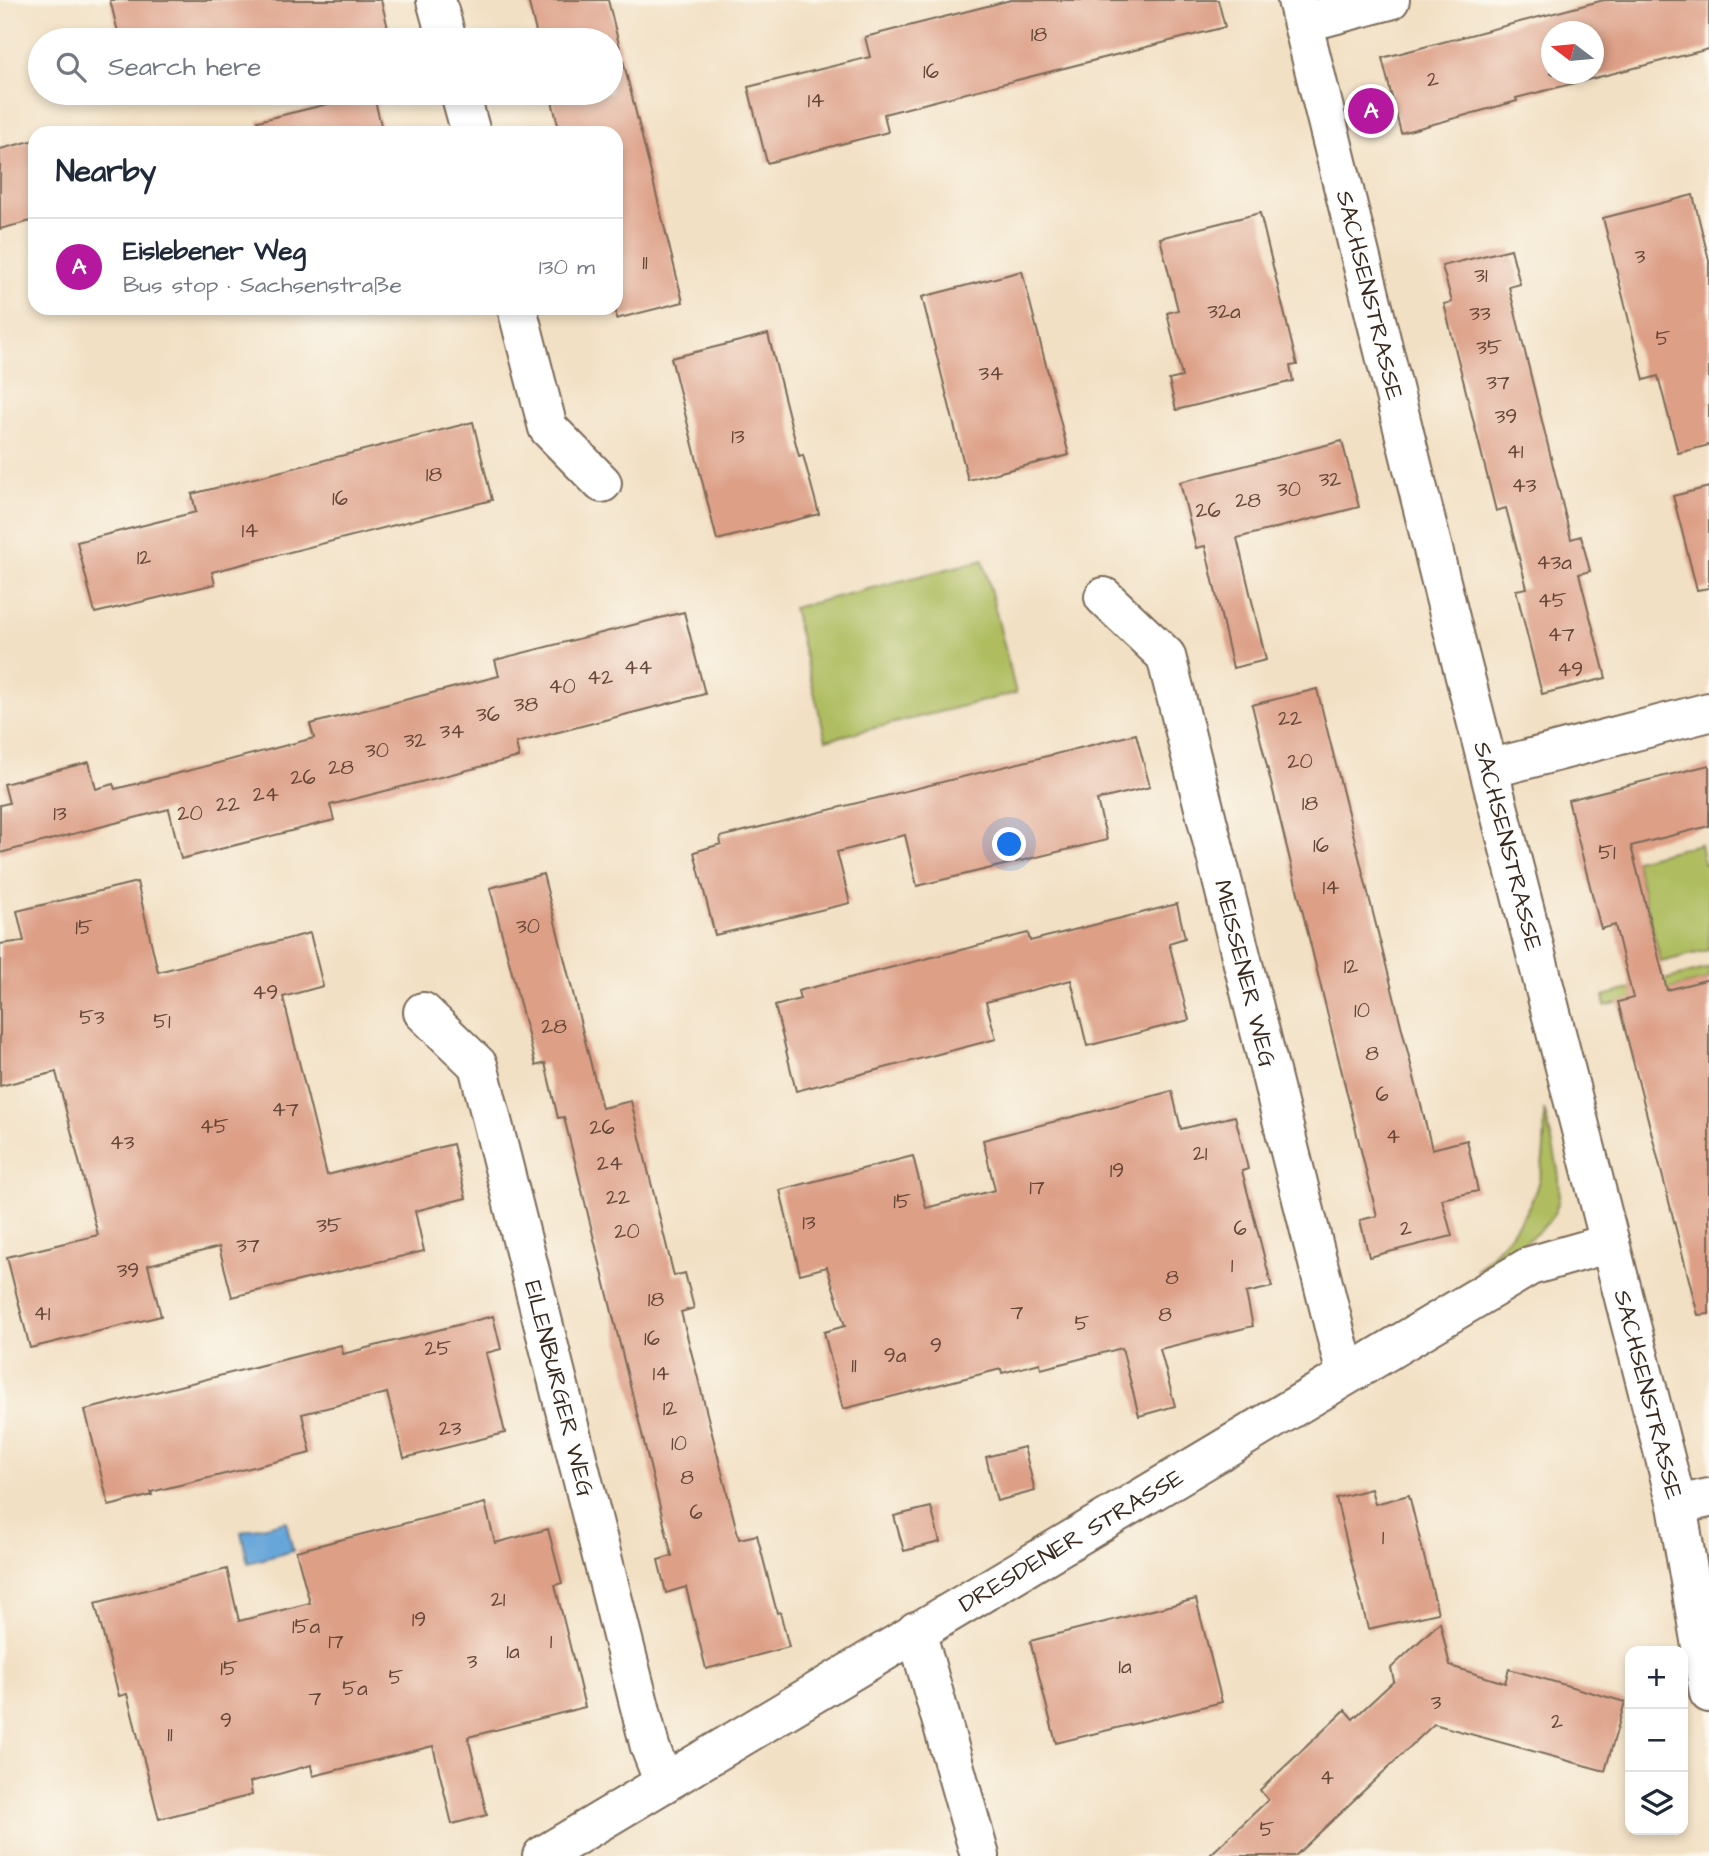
<!DOCTYPE html>
<html lang="en">
<head>
<meta charset="utf-8">
<style>
  body { margin:0; font-family:"Architects Daughter",sans-serif; background:#f2f2f3; color:#1f2937 }
  .controls { position:absolute; right:21px; bottom:21px; display:grid; overflow:hidden; border-radius:14px; box-shadow:0 4px 10px #0003 }
  .controls button { width:63px; height:63px; display:grid; place-items:center; padding:0; border:0; border-bottom:2px solid #e0e1e3; background:#fff; color:#1f2937; font:35px sans-serif }
  .compass { position:absolute; left:1541px; top:21px; width:63px; height:63px; border-radius:50%; background:#fff; box-shadow:0 4px 10px #0003; rotate:286deg }
  .you { position:absolute; left:1010px; top:845px; width:24px; height:24px; margin:-18px; border:5px solid #fff; border-radius:50%; background:#1a73e8; box-shadow:0 0 0 10px #1a73e833 }
  .badge { display:grid; place-items:center; width:46px; height:46px; border-radius:50%; background:#b5179e; color:#fff; font-size:23px; font-weight:700 }
  .pin { position:absolute; translate:-50% -50%; border:4px solid #fff; box-shadow:0 2px 7px #0006 }
  .list { margin:0; padding:0; list-style:none }
  h2 { display:flex; justify-content:space-between; align-items:center; height:91px; margin:0; padding:0 28px; font-size:30px }
  h2 small { font-size:23px; font-weight:400; color:#747a83 }
  .list li { display:grid; grid-template-columns:46px 1fr auto; gap:21px; align-items:center; box-sizing:border-box; height:98px; padding:0 28px; border-top:2px solid #e0e1e3 }
  .list b { display:block; font-size:26px; white-space:nowrap }
  .list p { margin:0; font-size:23px; white-space:nowrap; color:#747a83 }
  .list em { font-size:23px; font-style:normal; color:#747a83 }
  .icon { flex:none; width:38px; height:38px; fill:none; stroke:currentColor; stroke-width:2; stroke-linecap:round; stroke-linejoin:round }
  .map { position:relative; flex:none; width:1709px; height:1856px; overflow:hidden }
  .search { position:absolute; background:#fff; box-shadow:0 4px 10px #0003; left:28px; top:28px; width:595px; height:77px; display:flex; align-items:center; gap:18px; box-sizing:border-box; padding:0 24px; border-radius:38px; color:#747a83; font-size:26px }
  .panel { position:absolute; background:#fff; box-shadow:0 4px 10px #0003; left:28px; top:126px; width:595px; height:189px; border-radius:21px }
  .map>svg:first-child { display:block }
  .green { fill:#afbd60; stroke:#75743f; stroke-width:2 }
  .water { fill:#66a6d9; stroke:#50687c; stroke-width:2 }
  .building { fill:#dd9f86; fill-rule:evenodd }
  .lines { fill:none; stroke-linecap:round; stroke-linejoin:round }
  .minor-casing { stroke:#7b6a58; stroke-width:42 }
  .minor { stroke:#fff; stroke-width:38 }
  .labels { text-anchor:middle; stroke-width:6; stroke-linejoin:round; paint-order:stroke }
  .number-label { font-size:21px; fill:#644738 }
  .street-label { font-size:24px; fill:#3b2a1e; stroke:#fbf7ec }
</style>
</head>
<body>
<div class="map">
<svg width="1709" height="1856" viewBox="0 0 1709 1856">
  <rect width="100%" height="100%" fill="#fbf7ec"/>
  <filter id="ink" filterUnits="userSpaceOnUse"><feTurbulence type="fractalNoise" baseFrequency=".0143" numOctaves="2"/><feDisplacementMap in="SourceGraphic" scale="14" xChannelSelector="R" yChannelSelector="G"/><feConvolveMatrix kernelMatrix="1 2 1 2 8 2 1 2 1" color-interpolation-filters="sRGB"/></filter>
  <filter id="wash" filterUnits="userSpaceOnUse"><feTurbulence type="fractalNoise" baseFrequency=".00686" numOctaves="4" result="noise"/><feDisplacementMap in="SourceGraphic" scale="28" xChannelSelector="R" yChannelSelector="G"/><feGaussianBlur stdDeviation="1.57" result="paint"/><feColorMatrix in="noise" values="0 0 0 0 0 0 0 0 0 0 0 0 0 0 0 0 0 1.4 0 .05"/><feComposite in="paint" operator="in"/></filter>
  <g filter="url(#wash)">
    <rect width="100%" height="100%" fill="#f2e0c4"/>
    <g class="green">
      <polygon points="983,560 1016,693 826,740 793,608"/>
      <polygon points="1700,844 1704,864 1709,863 1709,950 1661,962 1635,860"/>
      <polygon points="1709,968 1709,979 1605,1006 1603,996"/>
      <path d="M1544,1109C1570,1213 1573,1218 1476,1270C1532,1217 1548,1186 1544,1109Z"/>
    </g>
    <polygon class="water" points="286,1521 293,1551 248,1563 241,1532"/>
    <g id="blocks">
      <g class="building">
        <polygon points="110,0 381,0 388,28 340,40 120,40"/>
        <polygon points="528,0 608,0 683,302 616,319 616,133 560,133 550,93 611,93 611,40 538,40"/>
        <polygon points="1011,0 1218,0 1225,27 884,114 888,132 767,163 748,87 870,57 865,37"/>
        <path d="M1604,0H1709V49L1516,98L1517,101L1401,133L1382,58ZM1551,32H1593V74H1551Z"/>
        <polygon points="373,93 383,133 259,133 258,121"/>
        <polygon points="35,140 35,220 0,229 0,149"/>
        <polygon points="1693,195 1709,260 1709,445 1678,453 1658,376 1644,380 1603,218"/>
        <polygon points="1260,213 1297,365 1290,366 1293,381 1176,410 1169,380 1182,377 1167,313 1178,310 1160,238"/>
        <polygon points="1511,249 1520,284 1509,287 1571,539 1581,536 1590,571 1579,574 1606,678 1542,694 1516,590 1527,588 1506,508 1496,511 1444,304 1452,302 1442,266"/>
        <polygon points="1022,271 1069,455 968,480 922,297"/>
        <polygon points="768,334 799,456 803,455 819,514 717,540 671,358"/>
        <polygon points="473,422 492,500 212,572 215,584 95,613 77,542 196,512 192,494"/>
        <polygon points="1342,441 1359,507 1237,538 1266,660 1233,668 1205,546 1196,548 1180,482"/>
        <polygon points="1709,487 1709,588 1697,590 1673,496"/>
        <polygon points="684,612 705,694 516,743 519,757 330,805 334,820 181,859 169,809 0,853 0,805 9,803 4,784 89,762 96,789 113,784 115,789 199,768 314,738 310,724 499,676 495,660"/>
        <polygon points="1317,689 1432,1149 1467,1140 1478,1191 1442,1199 1452,1236 1369,1257 1360,1220 1377,1216 1252,705"/>
        <polygon points="1136,734 1150,787 1097,800 1107,840 917,886 905,835 837,852 850,903 715,935 694,852 721,844 720,837"/>
        <polygon points="1709,765 1709,826 1631,846 1667,990 1709,979 1709,1314 1698,1315 1618,1002 1633,998 1615,925 1601,929 1568,800"/>
        <polygon points="543,874 602,1108 631,1101 674,1276 685,1273 694,1308 681,1312 739,1539 757,1535 777,1613 780,1612 789,1647 706,1669 686,1587 666,1593 658,1560 672,1556 564,1117 558,1118 545,1063 536,1066 490,888"/>
        <polygon points="137,882 158,972 310,933 323,986 283,997 327,1175 453,1144 466,1198 415,1211 424,1251 232,1297 219,1247 148,1265 161,1316 30,1348 7,1257 98,1235 56,1072 0,1086 0,944 24,941 17,911"/>
        <polygon points="1177,904 1185,938 1169,943 1189,1020 1087,1046 1071,980 986,1002 996,1039 796,1091 775,1006 800,999 798,991 1028,933 1030,941"/>
        <polygon points="1172,1091 1181,1129 1235,1116 1248,1169 1242,1171 1272,1287 1246,1293 1253,1326 1160,1349 1175,1406 1139,1416 1122,1348 1041,1369 1040,1363 1002,1373 1001,1369 843,1409 824,1332 845,1326 827,1267 800,1274 780,1190 913,1156 926,1208 995,1190 983,1140"/>
        <polygon points="493,1316 501,1349 486,1353 505,1433 404,1458 387,1393 302,1414 311,1453 151,1492 152,1495 109,1506 85,1410 341,1345 343,1354"/>
        <polygon points="1024,1447 1035,1491 997,1501 986,1457"/>
        <polygon points="1371,1489 1375,1504 1409,1495 1438,1613 1368,1629 1336,1498"/>
        <polygon points="485,1503 495,1543 548,1529 562,1583 555,1585 585,1707 468,1737 487,1815 452,1824 433,1746 313,1776 311,1765 250,1782 252,1795 159,1819 127,1694 119,1696 95,1603 227,1569 239,1621 310,1603 296,1551"/>
        <polygon points="931,1507 940,1542 904,1551 894,1516"/>
        <polygon points="1196,1599 1222,1702 1056,1743 1030,1641"/>
        <polygon points="1440,1622 1450,1666 1505,1683 1509,1669 1625,1702 1605,1771 1434,1724 1295,1856 1209,1856 1268,1800 1260,1790 1345,1710 1353,1719 1394,1681 1391,1668"/>
      </g>
    </g>
  </g>
  <g filter="url(#ink)">
    <use href="#blocks" fill-opacity="0" stroke="#7b6a58" stroke-width="2"/>
    <g class="lines">
      <g class="minor-casing">
        <g id="minor">
          <polyline points="436,0 447,40"/>
          <path id="s1" d="M1297,0L1452,626L1677,1505L1709,1693"/>
          <polyline points="1303,23 1390,0"/>
          <polyline points="460,93 471,133"/>
          <polyline points="517,308 548,428 602,483"/>
          <path id="s2" d="M1104,597L1166,656L1346,1375"/>
          <polyline points="1489,769 1709,712"/>
          <path id="s3" d="M423,1012L478,1065L650,1747L664,1783"/>
          <polyline points="1677,1505 1709,1498"/>
          <polyline points="916,1631 980,1856"/>
          <path id="s4" d="M542,1856L1530,1266L1610,1243"/>
        </g>
      </g>
      <use href="#minor" class="minor"/>
    </g>
  </g>
  <g class="labels">
    <g class="number-label">
      <text x="1039" y="41">18</text>
      <text x="931" y="78">16</text>
      <text x="1433" y="86">2</text>
      <text x="816" y="107">14</text>
      <text x="1640" y="263">3</text>
      <text x="645" y="269">11</text>
      <text x="1481" y="282">31</text>
      <text x="1224" y="318">32a</text>
      <text x="1480" y="320">33</text>
      <text x="1663" y="345">5</text>
      <text x="1489" y="354">35</text>
      <text x="991" y="380">34</text>
      <text x="1498" y="389">37</text>
      <text x="1506" y="423">39</text>
      <text x="738" y="443">13</text>
      <text x="1515" y="458">41</text>
      <text x="434" y="481">18</text>
      <text x="1330" y="486">32</text>
      <text x="1524" y="492">43</text>
      <text x="1289" y="496">30</text>
      <text x="340" y="505">16</text>
      <text x="1248" y="507">28</text>
      <text x="1208" y="517">26</text>
      <text x="250" y="537">14</text>
      <text x="144" y="564">12</text>
      <text x="1554" y="569">43a</text>
      <text x="1552" y="607">45</text>
      <text x="1561" y="641">47</text>
      <text x="638" y="674">44</text>
      <text x="1570" y="676">49</text>
      <text x="600" y="684">42</text>
      <text x="562" y="693">40</text>
      <text x="526" y="711">38</text>
      <text x="488" y="721">36</text>
      <text x="1290" y="725">22</text>
      <text x="452" y="738">34</text>
      <text x="415" y="747">32</text>
      <text x="377" y="757">30</text>
      <text x="1300" y="768">20</text>
      <text x="341" y="774">28</text>
      <text x="303" y="784">26</text>
      <text x="266" y="801">24</text>
      <text x="1310" y="810">18</text>
      <text x="228" y="811">22</text>
      <text x="60" y="820">13</text>
      <text x="190" y="820">20</text>
      <text x="1321" y="852">16</text>
      <text x="1607" y="859">51</text>
      <text x="1331" y="894">14</text>
      <text x="528" y="933">30</text>
      <text x="84" y="934">15</text>
      <text x="1351" y="973">12</text>
      <text x="265" y="999">49</text>
      <text x="1362" y="1017">10</text>
      <text x="92" y="1024">53</text>
      <text x="162" y="1028">51</text>
      <text x="554" y="1033">28</text>
      <text x="1372" y="1060">8</text>
      <text x="1382" y="1101">6</text>
      <text x="285" y="1116">47</text>
      <text x="214" y="1133">45</text>
      <text x="602" y="1134">26</text>
      <text x="1393" y="1143">4</text>
      <text x="122" y="1149">43</text>
      <text x="1200" y="1160">21</text>
      <text x="610" y="1170">24</text>
      <text x="1117" y="1177">19</text>
      <text x="1037" y="1194">17</text>
      <text x="618" y="1204">22</text>
      <text x="902" y="1208">15</text>
      <text x="809" y="1229">13</text>
      <text x="329" y="1232">35</text>
      <text x="1240" y="1235">6</text>
      <text x="1406" y="1235">2</text>
      <text x="627" y="1238">20</text>
      <text x="248" y="1252">37</text>
      <text x="1232" y="1272">1</text>
      <text x="128" y="1277">39</text>
      <text x="1172" y="1284">8</text>
      <text x="656" y="1306">18</text>
      <text x="1017" y="1319">7</text>
      <text x="42" y="1320">41</text>
      <text x="1165" y="1321">8</text>
      <text x="1082" y="1330">5</text>
      <text x="652" y="1345">16</text>
      <text x="936" y="1352">9</text>
      <text x="438" y="1355">25</text>
      <text x="895" y="1362">9a</text>
      <text x="854" y="1372">11</text>
      <text x="661" y="1380">14</text>
      <text x="670" y="1415">12</text>
      <text x="450" y="1435">23</text>
      <text x="679" y="1450">10</text>
      <text x="687" y="1484">8</text>
      <text x="696" y="1519">6</text>
      <text x="1383" y="1544">1</text>
      <text x="498" y="1606">21</text>
      <text x="419" y="1626">19</text>
      <text x="306" y="1633">15a</text>
      <text x="336" y="1648">17</text>
      <text x="551" y="1648">1</text>
      <text x="513" y="1658">1a</text>
      <text x="472" y="1668">3</text>
      <text x="1125" y="1673">1a</text>
      <text x="229" y="1675">15</text>
      <text x="396" y="1684">5</text>
      <text x="355" y="1695">5a</text>
      <text x="315" y="1705">7</text>
      <text x="1436" y="1709">3</text>
      <text x="226" y="1727">9</text>
      <text x="1557" y="1728">2</text>
      <text x="170" y="1741">11</text>
      <text x="1327" y="1784">4</text>
      <text x="1267" y="1836">5</text>
    </g>
    <g class="street-label">
      <text dy="8" stroke="none"><textPath href="#s1" startOffset="304">SACHSENSTRASSE</textPath></text>
      <text dy="8" stroke="none"><textPath href="#s1" startOffset="872">SACHSENSTRASSE</textPath></text>
      <text dy="8" stroke="none"><textPath href="#s2" startOffset="413">MEISSENER WEG</textPath></text>
      <text dy="8" stroke="none"><textPath href="#s3" startOffset="410">EILENBURGER WEG</textPath></text>
      <text dy="8" stroke="none"><textPath href="#s1" startOffset="1438">SACHSENSTRASSE</textPath></text>
      <text dy="8" stroke="none"><textPath href="#s4" startOffset="616">DRESDENER STRASSE</textPath></text>
    </g>
  </g>
</svg>
<div class="controls">
<button>+</button>
<button>−</button>
<button><svg class="icon" aria-label="layers" viewBox="0 0 24 24"><path d="M12 4l9 5-9 5-9-5zM3 14l9 5 9-5"/></svg></button>
</div>
<svg class="compass" viewBox="-18 -18 36 36"><path d="M0-13l5 13h-10z" fill="#e53935"/><path d="M0 13l5-13h-10z" fill="#747a83"/></svg>
<div class="you"></div>
<div class="pin badge" style="left:1371px;top:111px">A</div>
<div class="search"><svg class="icon" aria-label="search" viewBox="0 0 24 24"><circle cx="10" cy="10" r="6"/><path d="M15 15l6 6"/></svg>Search here</div>
<section class="panel">
<h2>Nearby<small></small></h2>
<ul class="list">
<li><span class="badge">A</span><div><b>Eislebener Weg</b><p>Bus stop · Sachsenstraße</p></div><em>130 m</em></li>
</ul>
</section>
</div>
</body>
</html>
